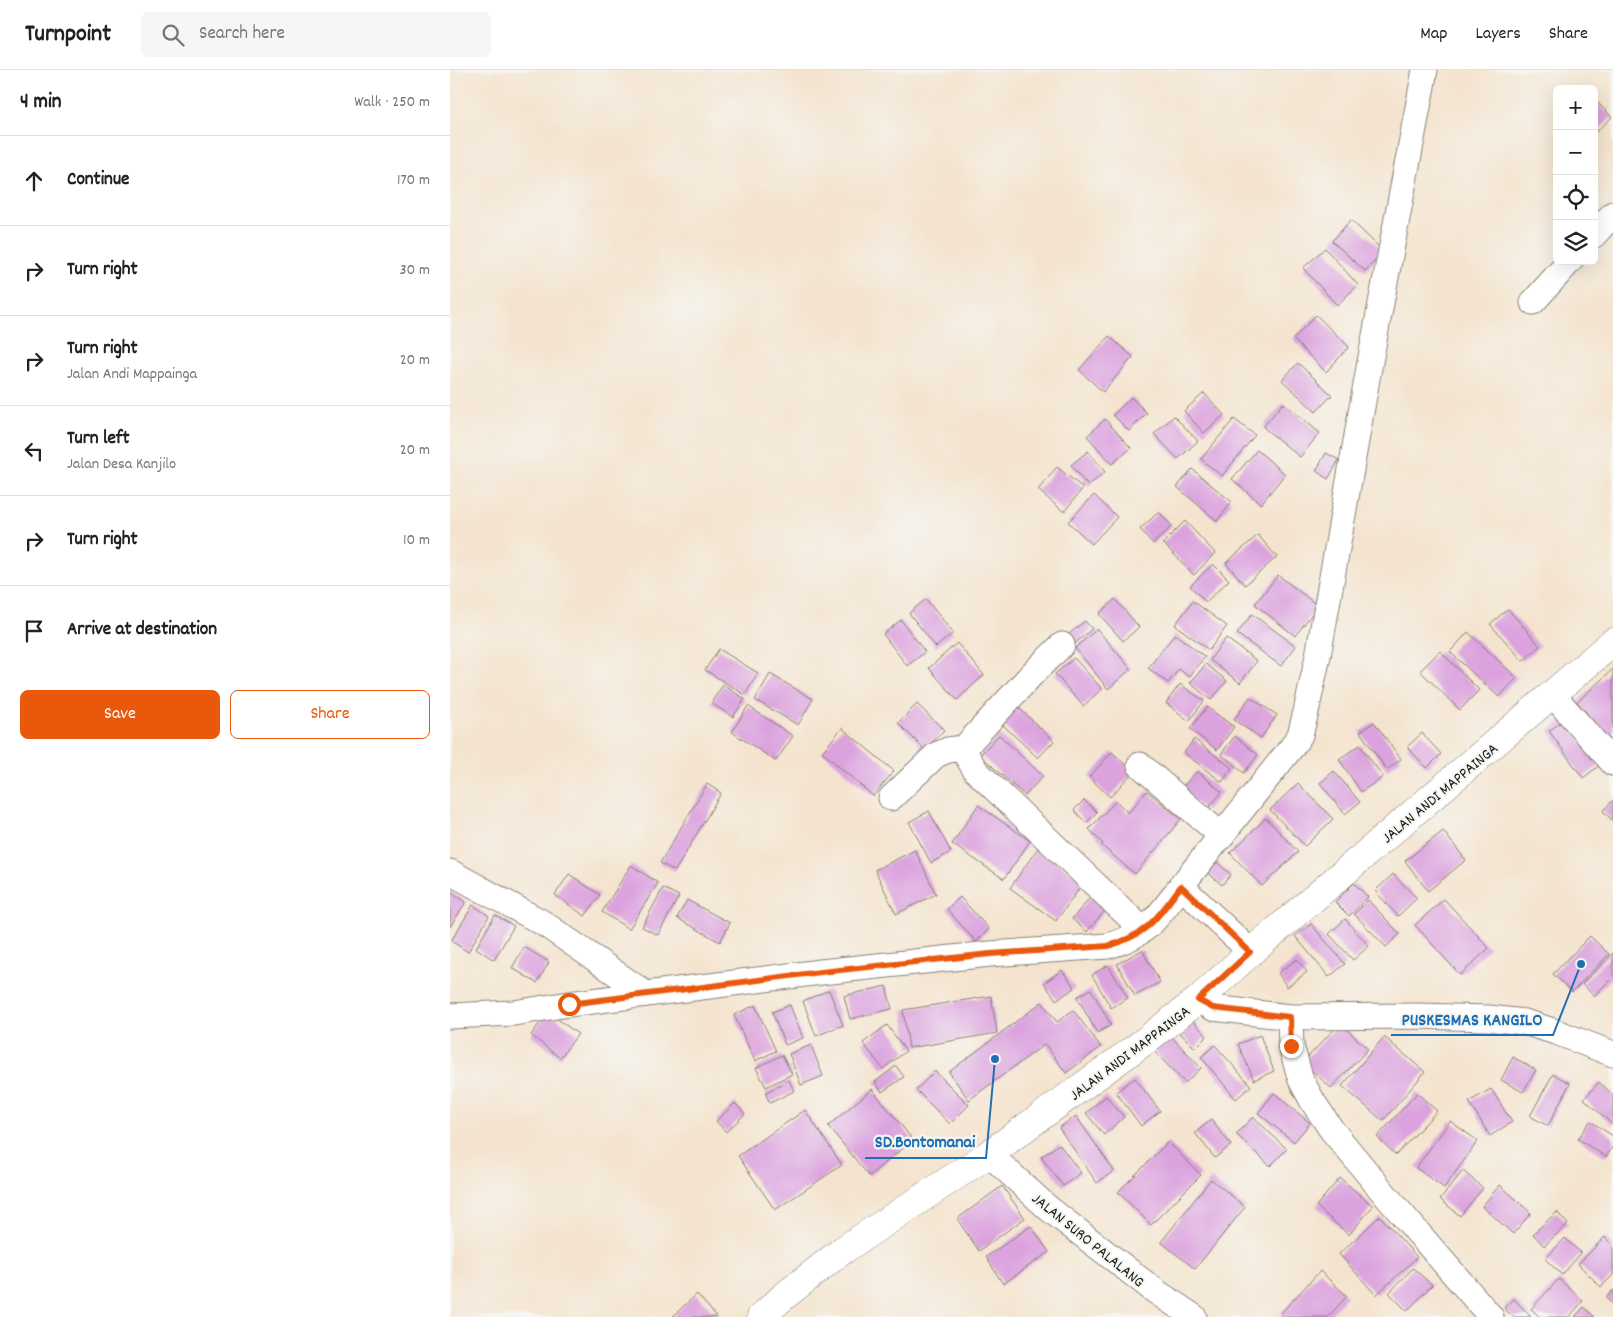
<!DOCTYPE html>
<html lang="en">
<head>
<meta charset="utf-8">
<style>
  body { margin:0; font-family:Dekko,sans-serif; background:#f6f6f6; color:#222 }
  .controls { position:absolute; right:15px; top:15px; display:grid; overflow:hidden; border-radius:8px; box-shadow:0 5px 20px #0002 }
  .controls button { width:45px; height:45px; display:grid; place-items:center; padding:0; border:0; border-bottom:1px solid #e0e0e0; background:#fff; color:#222; font:25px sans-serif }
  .stop { position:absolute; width:15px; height:15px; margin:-11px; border:4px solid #ea580c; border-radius:50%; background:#fff }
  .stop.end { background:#ea580c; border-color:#fff; box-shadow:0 1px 5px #0008 }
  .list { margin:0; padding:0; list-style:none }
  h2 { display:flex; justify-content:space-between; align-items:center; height:65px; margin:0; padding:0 20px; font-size:21px }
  h2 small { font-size:16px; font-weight:400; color:#767676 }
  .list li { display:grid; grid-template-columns:32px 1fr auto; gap:15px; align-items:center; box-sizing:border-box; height:90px; padding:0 20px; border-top:1px solid #e0e0e0 }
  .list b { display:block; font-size:19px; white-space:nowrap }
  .list p { margin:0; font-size:16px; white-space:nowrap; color:#767676 }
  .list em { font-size:16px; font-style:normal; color:#767676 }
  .actions { display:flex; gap:10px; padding:15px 20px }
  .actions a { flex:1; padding:11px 0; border:1px solid #ea580c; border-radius:8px; text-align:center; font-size:18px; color:#ea580c }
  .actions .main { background:#ea580c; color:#fff }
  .icon { flex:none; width:28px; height:28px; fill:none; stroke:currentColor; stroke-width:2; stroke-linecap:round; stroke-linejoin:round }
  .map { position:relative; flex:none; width:1163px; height:1247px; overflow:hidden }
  header { display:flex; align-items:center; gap:30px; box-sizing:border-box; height:70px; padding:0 25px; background:#fff; border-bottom:1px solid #e0e0e0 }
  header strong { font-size:24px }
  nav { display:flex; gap:28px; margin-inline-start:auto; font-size:18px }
  .search { width:350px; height:45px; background:#f6f6f6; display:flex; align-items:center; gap:12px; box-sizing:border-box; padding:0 18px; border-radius:8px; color:#767676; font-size:19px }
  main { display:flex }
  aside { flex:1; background:#fff }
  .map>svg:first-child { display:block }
  .building { fill:#dba2de }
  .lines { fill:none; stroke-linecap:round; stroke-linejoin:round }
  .minor-casing { stroke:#888076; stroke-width:27 }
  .primary-casing { stroke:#888076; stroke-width:29 }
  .minor { stroke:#fff; stroke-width:25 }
  .primary { stroke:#fff; stroke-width:28 }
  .route { stroke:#ea580c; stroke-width:6 }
  .labels { text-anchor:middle; stroke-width:4.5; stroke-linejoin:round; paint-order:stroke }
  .street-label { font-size:16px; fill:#1c1c1c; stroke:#f6f6f2 }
  .leader { fill:none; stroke:#1f6fb2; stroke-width:2 }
  .callout-dot { fill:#1f6fb2; stroke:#f6f6f2; stroke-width:2 }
  .callout-label { font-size:18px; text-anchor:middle; font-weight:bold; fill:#1f6fb2; stroke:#f6f6f2; stroke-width:4.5; stroke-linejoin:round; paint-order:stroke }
</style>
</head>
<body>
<header>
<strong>Turnpoint</strong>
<div class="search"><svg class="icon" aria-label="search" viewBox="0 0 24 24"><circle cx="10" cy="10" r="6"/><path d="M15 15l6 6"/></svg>Search here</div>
<nav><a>Map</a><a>Layers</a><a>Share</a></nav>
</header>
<main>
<aside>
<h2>4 min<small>Walk · 250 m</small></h2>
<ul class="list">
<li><svg class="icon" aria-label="ahead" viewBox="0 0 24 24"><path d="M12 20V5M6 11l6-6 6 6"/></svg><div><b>Continue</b></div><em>170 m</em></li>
<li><svg class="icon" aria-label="right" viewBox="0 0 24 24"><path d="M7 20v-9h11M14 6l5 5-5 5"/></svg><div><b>Turn right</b></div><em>30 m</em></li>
<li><svg class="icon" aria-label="right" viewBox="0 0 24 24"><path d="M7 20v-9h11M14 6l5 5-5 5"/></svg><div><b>Turn right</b><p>Jalan Andi Mappainga</p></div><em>20 m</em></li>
<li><svg class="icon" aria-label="left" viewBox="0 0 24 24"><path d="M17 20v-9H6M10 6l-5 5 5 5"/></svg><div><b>Turn left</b><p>Jalan Desa Kanjilo</p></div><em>20 m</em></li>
<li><svg class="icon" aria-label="right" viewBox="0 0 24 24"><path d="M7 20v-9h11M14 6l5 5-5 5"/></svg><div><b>Turn right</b></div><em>10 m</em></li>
<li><svg class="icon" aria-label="arrive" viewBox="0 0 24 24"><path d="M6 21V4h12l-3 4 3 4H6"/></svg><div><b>Arrive at destination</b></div></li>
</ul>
<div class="actions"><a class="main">Save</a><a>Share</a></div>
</aside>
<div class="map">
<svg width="1163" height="1247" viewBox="0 0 1163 1247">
  <rect width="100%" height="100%" fill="#f6f6f2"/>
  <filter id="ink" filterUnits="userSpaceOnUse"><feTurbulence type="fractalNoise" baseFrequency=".02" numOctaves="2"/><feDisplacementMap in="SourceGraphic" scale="10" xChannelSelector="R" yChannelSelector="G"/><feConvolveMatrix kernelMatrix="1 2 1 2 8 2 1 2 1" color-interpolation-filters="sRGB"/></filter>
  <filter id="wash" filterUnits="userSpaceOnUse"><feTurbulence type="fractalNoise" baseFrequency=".0096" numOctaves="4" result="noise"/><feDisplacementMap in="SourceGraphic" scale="20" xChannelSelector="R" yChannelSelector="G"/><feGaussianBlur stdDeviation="1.12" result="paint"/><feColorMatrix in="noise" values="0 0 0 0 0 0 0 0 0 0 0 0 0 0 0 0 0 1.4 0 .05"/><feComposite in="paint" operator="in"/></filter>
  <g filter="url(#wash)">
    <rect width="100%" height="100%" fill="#f4e4cf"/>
    <g id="blocks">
      <g class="building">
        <polygon points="1144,29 1162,47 1144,64"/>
        <polygon points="901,150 934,182 915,201 882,171"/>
        <polygon points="875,178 908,215 887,235 853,198"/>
        <polygon points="866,245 899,277 876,302 843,269"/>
        <polygon points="659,266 683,287 653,322 629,300"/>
        <polygon points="848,293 882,325 866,342 832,310"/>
        <polygon points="754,323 774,345 754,363 734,341"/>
        <polygon points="681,327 697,343 679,361 663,345"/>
        <polygon points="833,333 870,363 850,387 813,357"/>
        <polygon points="724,346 748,371 728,389 704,364"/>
        <polygon points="655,349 681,378 662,394 637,366"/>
        <polygon points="784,349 805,365 772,406 751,389"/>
        <polygon points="807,380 835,404 811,434 782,409"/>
        <polygon points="638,381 655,402 638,416 621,395"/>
        <polygon points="876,383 889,390 878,409 866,401"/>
        <polygon points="607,397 633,418 614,442 588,420"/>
        <polygon points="742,399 782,432 767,451 727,417"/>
        <polygon points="644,425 667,447 642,474 618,452"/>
        <polygon points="709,442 722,456 703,474 690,459"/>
        <polygon points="735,451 765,483 744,505 713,473"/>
        <polygon points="808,465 827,487 795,515 776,493"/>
        <polygon points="763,494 779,510 756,532 740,516"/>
        <polygon points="828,505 868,536 845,566 805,534"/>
        <polygon points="476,529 503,563 486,577 459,543"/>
        <polygon points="665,529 689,557 673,571 649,544"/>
        <polygon points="743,531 777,556 759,580 725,555"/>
        <polygon points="1058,539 1090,576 1073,591 1040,554"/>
        <polygon points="802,544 846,576 831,596 787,564"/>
        <polygon points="451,550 475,582 457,596 433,564"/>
        <polygon points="635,551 642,559 621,577 614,568"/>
        <polygon points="647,559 681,599 658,619 625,578"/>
        <polygon points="1018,562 1067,608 1049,627 1000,582"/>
        <polygon points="725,564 755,587 739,607 729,599 718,613 698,598"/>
        <polygon points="776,568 807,591 790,613 760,590"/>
        <polygon points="507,573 534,605 507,630 479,598"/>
        <polygon points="269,579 308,603 295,625 255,600"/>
        <polygon points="990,581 1029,620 1010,640 970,601"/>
        <polygon points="624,588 652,619 633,636 605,604"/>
        <polygon points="756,594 777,611 761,630 740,613"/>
        <polygon points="1163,599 1163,674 1127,632"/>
        <polygon points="320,604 363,629 348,655 305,630"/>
        <polygon points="730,614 754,631 739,651 716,633"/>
        <polygon points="273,615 295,629 283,647 261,633"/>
        <polygon points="800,627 827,645 811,668 784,650"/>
        <polygon points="467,634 494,660 475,680 448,653"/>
        <polygon points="298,636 343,666 326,691 282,662"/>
        <polygon points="568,637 604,671 588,688 552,654"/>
        <polygon points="757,637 784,657 767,680 740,659"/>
        <polygon points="1115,649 1150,695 1133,708 1099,661"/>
        <polygon points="924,652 951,689 937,700 910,662"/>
        <polygon points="392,658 444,701 423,726 372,682"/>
        <polygon points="972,663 991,684 977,698 957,677"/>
        <polygon points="549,665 593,706 575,726 530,685"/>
        <polygon points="785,666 808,685 794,703 771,684"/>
        <polygon points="744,669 782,698 772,712 734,683"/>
        <polygon points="910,675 933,707 911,722 889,689"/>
        <polygon points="662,682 683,702 660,727 639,707"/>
        <polygon points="747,701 772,722 756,741 731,719"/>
        <polygon points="884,701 910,732 895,744 870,713"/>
        <polygon points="848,713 883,749 855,776 820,740"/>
        <polygon points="257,714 271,723 225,801 210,793"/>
        <polygon points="697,721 731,749 685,804 652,776 653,774 639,759 666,731 678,743"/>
        <polygon points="634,730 647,742 636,753 624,740"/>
        <polygon points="1163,730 1163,751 1153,741"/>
        <polygon points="528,735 580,771 554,809 502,774"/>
        <polygon points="479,741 501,782 481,793 459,752"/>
        <polygon points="816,748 848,782 812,816 780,783"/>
        <polygon points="993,761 1016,790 978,821 955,791"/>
        <polygon points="588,778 634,812 606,851 560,818"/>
        <polygon points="465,780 486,824 446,844 425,800"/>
        <polygon points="767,792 781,805 772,815 757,802"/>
        <polygon points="181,795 208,813 179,859 152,842"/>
        <polygon points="119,804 150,825 135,846 105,825"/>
        <polygon points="943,804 967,828 948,846 925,821"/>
        <polygon points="904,813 918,827 899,846 885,832"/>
        <polygon points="213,818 229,826 208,865 192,857"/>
        <polygon points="0,821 16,832 0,857"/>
        <polygon points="642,825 657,838 637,862 622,849"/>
        <polygon points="510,827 539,859 526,872 497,839"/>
        <polygon points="994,829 1039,878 1010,905 965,855"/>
        <polygon points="237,830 280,853 270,872 227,848"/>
        <polygon points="918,830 950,864 936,877 904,844"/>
        <polygon points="23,835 39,846 18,882 1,871"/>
        <polygon points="45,845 64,856 44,890 26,878"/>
        <polygon points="895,849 919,876 903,890 879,864"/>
        <polygon points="861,854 895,894 879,907 845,866"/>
        <polygon points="1140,866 1159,884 1122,922 1103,904"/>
        <polygon points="74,877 99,892 87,913 62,898"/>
        <polygon points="692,880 710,912 685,926 667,894"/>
        <polygon points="1163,883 1163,907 1144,926 1132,914"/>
        <polygon points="847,889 857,902 837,917 828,903"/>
        <polygon points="658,895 678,928 661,938 642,905"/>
        <polygon points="612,900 625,918 606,930 594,913"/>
        <polygon points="436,916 442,939 400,949 394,926"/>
        <polygon points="641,919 661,955 647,963 627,927"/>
        <polygon points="379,920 393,955 366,966 353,931"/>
        <polygon points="541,926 547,963 459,978 453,940"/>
        <polygon points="592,932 607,952 623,940 651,977 616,1003 595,974 519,1030 499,1002"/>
        <polygon points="305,935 326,981 305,991 284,945"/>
        <polygon points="340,935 353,968 335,975 322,942"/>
        <polygon points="98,942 128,964 110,988 81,965"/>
        <polygon points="736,944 757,966 745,978 723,956"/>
        <polygon points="890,953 918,979 881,1018 853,992"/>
        <polygon points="437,955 456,981 433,999 413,973"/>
        <polygon points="717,962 751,998 735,1013 701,978"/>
        <polygon points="810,965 824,1001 804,1010 788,974"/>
        <polygon points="934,967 975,1002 933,1051 892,1016"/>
        <polygon points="361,975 373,1006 351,1015 339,984"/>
        <polygon points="765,975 801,1016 786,1029 751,987"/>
        <polygon points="332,985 342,1004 316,1017 306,998"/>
        <polygon points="1063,987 1086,1000 1073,1022 1051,1010"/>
        <polygon points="446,996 454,1007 432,1022 425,1012"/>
        <polygon points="485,1001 519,1035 500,1054 466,1020"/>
        <polygon points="1103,1004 1120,1013 1098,1056 1080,1046"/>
        <polygon points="685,1008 710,1041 691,1056 666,1022"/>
        <polygon points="339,1010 344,1021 320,1033 315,1023"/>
        <polygon points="1149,1012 1163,1025 1163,1055 1134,1029"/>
        <polygon points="422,1019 463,1070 419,1106 378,1056"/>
        <polygon points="1041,1019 1062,1052 1040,1066 1019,1032"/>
        <polygon points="824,1023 860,1053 844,1072 808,1043"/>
        <polygon points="967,1023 987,1041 946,1085 927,1067"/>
        <polygon points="656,1026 674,1047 654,1065 636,1043"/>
        <polygon points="285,1033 295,1044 276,1062 266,1051"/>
        <polygon points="355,1040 392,1095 325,1140 288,1086"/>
        <polygon points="626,1046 664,1101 647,1113 609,1058"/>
        <polygon points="803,1047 837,1079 820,1096 786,1064"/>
        <polygon points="761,1050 781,1075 765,1088 745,1063"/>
        <polygon points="1000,1051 1028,1071 994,1118 966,1098"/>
        <polygon points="1140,1051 1163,1066 1163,1076 1156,1087 1128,1069"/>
        <polygon points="718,1072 751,1105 701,1155 668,1122"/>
        <polygon points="609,1074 631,1103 613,1116 591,1087"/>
        <polygon points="1013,1101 1033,1118 1010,1146 990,1129"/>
        <polygon points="890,1108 923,1136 899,1165 866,1136"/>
        <polygon points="761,1109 795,1137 745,1199 711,1172"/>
        <polygon points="1050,1115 1081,1143 1063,1164 1032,1136"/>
        <polygon points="552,1116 575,1148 529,1181 507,1149"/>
        <polygon points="1107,1142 1118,1154 1094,1176 1083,1164"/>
        <polygon points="930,1146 967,1187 926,1225 889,1184"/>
        <polygon points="581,1156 599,1182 553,1214 536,1187"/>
        <polygon points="1155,1167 1163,1176 1163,1205 1151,1217 1128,1194"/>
        <polygon points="1115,1168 1131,1183 1112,1205 1095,1189"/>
        <polygon points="963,1198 982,1215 957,1241 939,1223"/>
        <polygon points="870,1201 897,1226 878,1247 834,1247 830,1244"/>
        <polygon points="1109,1209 1133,1231 1119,1247 1090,1247 1081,1239"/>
        <polygon points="1163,1220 1163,1235 1156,1228"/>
        <polygon points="247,1224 267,1247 225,1247 223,1246"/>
        <polygon points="1064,1229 1081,1247 1063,1247 1054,1238"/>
        <polygon points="1134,1237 1145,1247 1125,1247"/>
      </g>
    </g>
  </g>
  <g filter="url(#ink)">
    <use href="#blocks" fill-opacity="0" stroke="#888076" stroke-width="1"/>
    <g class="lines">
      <g class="minor-casing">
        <g id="minor">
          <polyline points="1144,165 1163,144"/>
          <polyline points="1083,232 1120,191"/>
          <polyline points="612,575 583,603 514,678 518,688 526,701 693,860"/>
          <polyline points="1103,625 1163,693"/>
          <polyline points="690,695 772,766"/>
          <polyline points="441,728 486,685 498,680 514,678"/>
          <polyline points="0,802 93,853 196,924"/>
          <polyline points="801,882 731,816 842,677 850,665 856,642 868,586 920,292 975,0"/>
          <polyline points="748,930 763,938 840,947 968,946 1039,948 1074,952 1106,962 1163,984"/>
          <path d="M0,946L64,943L119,934L196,924L371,902L540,884L658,876C698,865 708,847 731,816"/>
          <polyline points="840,947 841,976 851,1010 863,1032 881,1059 938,1128 1041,1247"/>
          <polyline points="539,1084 598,1138 705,1221 744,1247"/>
        </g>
      </g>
      <g class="primary-casing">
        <polyline id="primary" points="311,1247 333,1227 393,1180 539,1084 691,974 748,930 801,882 1163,572"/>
      </g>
      <use href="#minor" class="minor"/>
      <use href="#primary" class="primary"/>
    </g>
  </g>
  <g class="lines" filter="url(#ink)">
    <path class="route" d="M119,934L371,902L540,884L658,876C698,865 708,847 731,816L800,882L748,930L763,938L840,947L841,976"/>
  </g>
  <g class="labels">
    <g class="street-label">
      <text transform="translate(989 722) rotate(-40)" y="6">JALAN ANDI MAPPAINGA</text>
      <text transform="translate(679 982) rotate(-37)" y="6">JALAN ANDI MAPPAINGA</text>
      <text transform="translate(639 1169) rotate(39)" y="6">JALAN SURO PALALANG</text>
    </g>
  </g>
  <path class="leader" d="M1131 894L1103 965H941M545 989L536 1088H415"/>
  <g class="callout-dot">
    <circle cx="1131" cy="894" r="5"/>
    <circle cx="545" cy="989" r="5"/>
  </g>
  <g class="callout-label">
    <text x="1022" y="955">PUSKESMAS KANGILO</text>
    <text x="475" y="1077">SD.Bontomanai</text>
  </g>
</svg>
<div class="controls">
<button>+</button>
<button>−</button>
<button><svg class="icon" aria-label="locate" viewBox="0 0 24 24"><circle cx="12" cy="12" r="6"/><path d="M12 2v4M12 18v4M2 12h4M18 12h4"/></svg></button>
<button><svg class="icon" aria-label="layers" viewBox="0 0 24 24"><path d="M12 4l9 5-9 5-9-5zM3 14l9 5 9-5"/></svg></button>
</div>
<div class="stop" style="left:119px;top:934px"></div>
<div class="stop end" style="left:841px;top:976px"></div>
</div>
</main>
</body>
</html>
